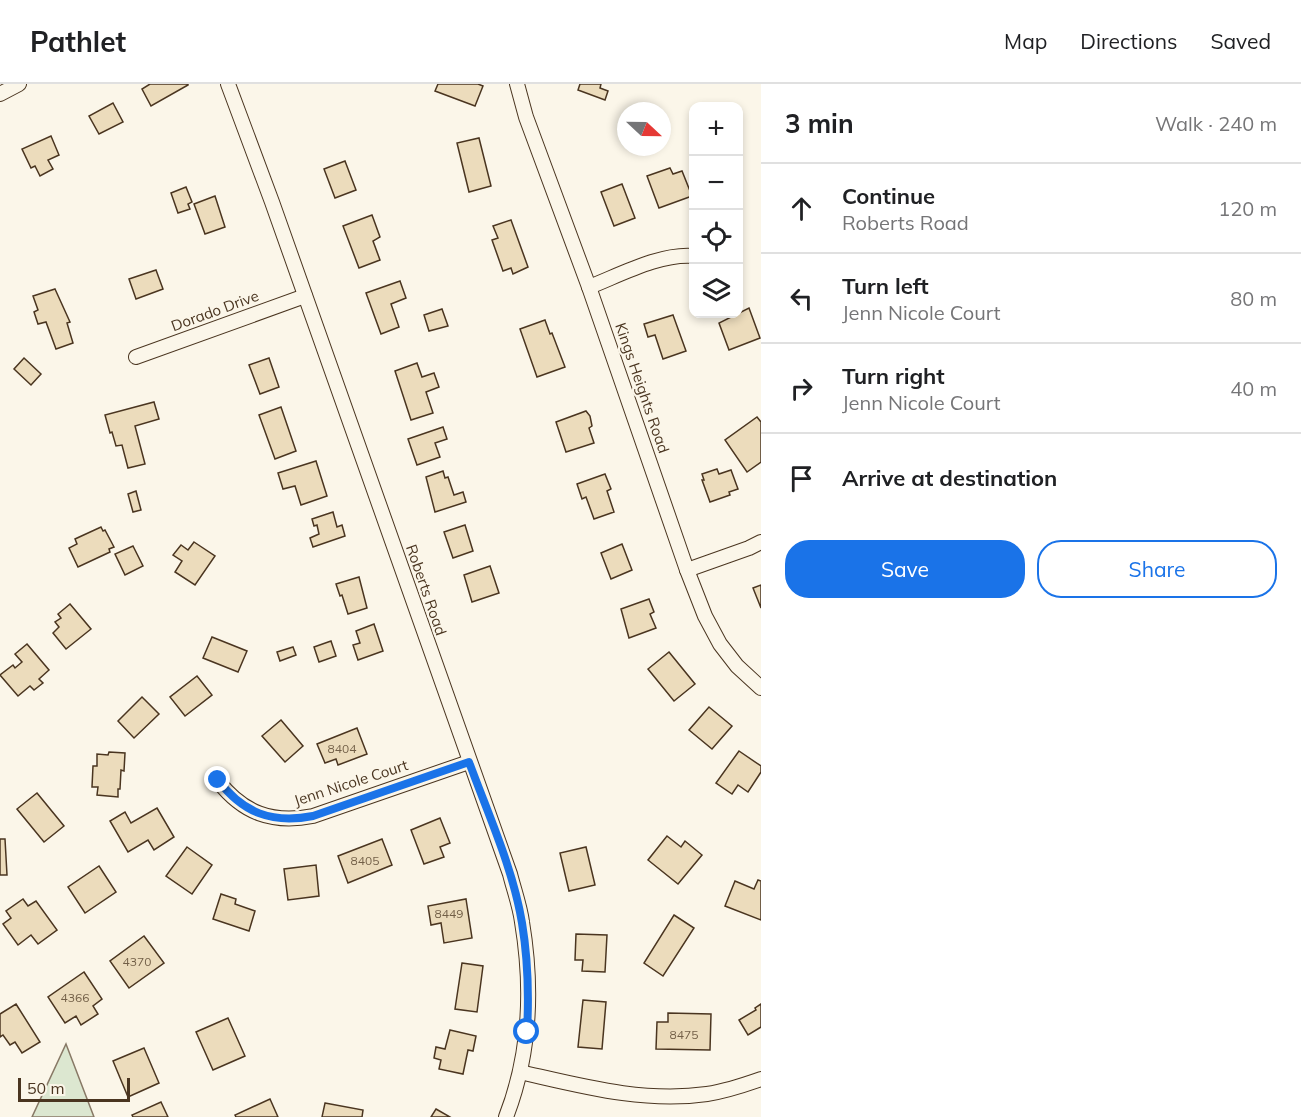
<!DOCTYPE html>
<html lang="en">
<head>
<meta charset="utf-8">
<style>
  body { margin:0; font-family:Mulish,sans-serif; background:#f2f2f2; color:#202124 }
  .controls { position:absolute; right:18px; top:18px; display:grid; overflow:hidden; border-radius:12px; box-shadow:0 3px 9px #0003 }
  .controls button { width:54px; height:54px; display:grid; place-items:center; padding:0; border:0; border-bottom:2px solid #e0e0e0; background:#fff; color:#202124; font:30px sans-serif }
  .compass { position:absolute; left:617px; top:18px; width:54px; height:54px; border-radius:50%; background:#fff; box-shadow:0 3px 9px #0003; rotate:112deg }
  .scale { position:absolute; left:18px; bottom:15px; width:112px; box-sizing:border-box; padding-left:6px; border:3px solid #4a3520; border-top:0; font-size:16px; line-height:21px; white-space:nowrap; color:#4a3520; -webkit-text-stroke:4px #fbf6e9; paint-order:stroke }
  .stop { position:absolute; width:18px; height:18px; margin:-14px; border:4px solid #1a73e8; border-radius:50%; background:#fff }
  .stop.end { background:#1a73e8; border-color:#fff; box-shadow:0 2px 6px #0008 }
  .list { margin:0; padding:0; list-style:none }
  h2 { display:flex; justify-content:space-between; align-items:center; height:78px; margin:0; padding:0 24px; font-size:26px }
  h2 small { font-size:20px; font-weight:400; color:#757577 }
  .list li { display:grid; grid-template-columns:39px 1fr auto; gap:18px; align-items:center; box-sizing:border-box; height:90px; padding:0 24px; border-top:2px solid #e0e0e0 }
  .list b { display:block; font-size:22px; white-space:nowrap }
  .list p { margin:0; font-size:20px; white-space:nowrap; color:#757577 }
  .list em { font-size:20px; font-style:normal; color:#757577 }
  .actions { display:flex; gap:12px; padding:18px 24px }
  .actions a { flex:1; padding:14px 0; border:2px solid #1a73e8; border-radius:24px; text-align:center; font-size:21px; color:#1a73e8 }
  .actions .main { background:#1a73e8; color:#fff }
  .icon { flex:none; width:33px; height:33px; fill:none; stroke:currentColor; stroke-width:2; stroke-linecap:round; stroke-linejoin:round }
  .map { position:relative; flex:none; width:761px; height:1033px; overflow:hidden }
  header { display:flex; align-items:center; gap:36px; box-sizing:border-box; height:84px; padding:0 30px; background:#fff; border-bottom:2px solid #e0e0e0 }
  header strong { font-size:28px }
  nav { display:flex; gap:33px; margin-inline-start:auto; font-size:21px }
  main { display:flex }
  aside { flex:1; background:#fff }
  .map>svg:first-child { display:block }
  .green { fill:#dce7d0; stroke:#887966; stroke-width:1.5 }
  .building { fill:#ecdcbc; stroke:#4a3520; stroke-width:1.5 }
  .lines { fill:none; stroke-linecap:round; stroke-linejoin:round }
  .street-casing { stroke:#4a3520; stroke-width:16 }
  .street { stroke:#fbf6e9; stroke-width:14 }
  .route { stroke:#1a73e8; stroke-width:8 }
  .labels { text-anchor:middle; stroke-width:4.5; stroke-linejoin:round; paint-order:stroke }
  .number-label { font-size:12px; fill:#725f47 }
  .street-label { font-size:15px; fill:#4a3520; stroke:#fbf6e9 }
</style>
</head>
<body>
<header>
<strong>Pathlet</strong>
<nav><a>Map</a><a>Directions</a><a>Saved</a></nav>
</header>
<main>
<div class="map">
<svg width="761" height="1033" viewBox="0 0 761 1033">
  <rect width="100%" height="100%" fill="#fbf6e9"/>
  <polygon class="green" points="66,960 94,1033 32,1033"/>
  <g class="building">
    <polygon points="150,0 188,0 188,1 151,22 142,5"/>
    <polygon points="438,0 478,0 483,2 475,22 435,7"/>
    <polygon points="580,0 601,0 600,4 608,7 605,16 578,6"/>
    <polygon points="113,19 123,38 99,50 89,32"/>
    <polygon points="51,52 59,71 48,76 53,85 40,92 35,82 31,84 22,65"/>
    <polygon points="479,54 491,102 469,108 457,59"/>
    <polygon points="345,77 356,106 335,114 324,85"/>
    <polygon points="670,84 673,90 682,87 692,112 659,124 647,92"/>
    <polygon points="622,100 635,134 614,142 601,108"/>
    <polygon points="186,103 192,118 188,120 190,125 178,129 171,109"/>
    <polygon points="215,112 225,143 205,150 194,120"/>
    <polygon points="372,131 380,153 373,157 380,176 359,184 343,142"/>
    <polygon points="511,136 528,183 513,190 511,184 503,187 492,156 498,154 493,142"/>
    <polygon points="156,186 163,205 136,215 129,195"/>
    <polygon points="400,197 406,214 391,220 399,243 381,250 366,209"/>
    <polygon points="55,205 70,238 67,239 73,259 56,265 46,238 38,240 34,228 38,226 33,212"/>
    <polygon points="749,224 760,254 729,266 719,239"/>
    <polygon points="442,225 448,242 429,247 424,231"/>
    <polygon points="673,231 686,267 663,275 655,251 648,253 644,240"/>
    <polygon points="545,236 550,250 552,249 565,283 537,293 520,245"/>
    <polygon points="24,274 41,290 31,301 14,285"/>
    <polygon points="269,274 279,303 260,310 249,281"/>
    <polygon points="417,279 422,293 434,289 439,303 426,308 433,329 411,336 395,287"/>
    <polygon points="154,318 159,335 135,342 145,380 128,384 122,361 116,362 112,348 110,349 105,331"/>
    <polygon points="281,323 296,367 275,375 259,331"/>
    <polygon points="586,327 590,332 592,342 589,344 594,359 566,368 556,338"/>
    <polygon points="757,333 761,338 761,378 747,388 725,356"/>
    <polygon points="443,343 447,355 435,359 440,373 417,381 408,355"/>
    <polygon points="316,377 327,412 301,421 295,402 283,405 278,389"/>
    <polygon points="717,385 719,390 731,386 738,405 729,408 730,411 710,418 702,396 704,396 702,390"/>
    <polygon points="443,387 445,394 448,393 454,411 463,408 466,418 435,428 426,393"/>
    <polygon points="605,390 611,405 607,407 614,428 594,435 586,413 582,415 577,400"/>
    <polygon points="136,407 141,426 133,428 128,410"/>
    <polygon points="333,428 337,443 342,441 345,452 313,463 310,454 319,450 317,441 314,442 312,435"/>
    <polygon points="465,441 473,467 453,474 444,448"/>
    <polygon points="101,443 103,447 105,446 114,463 109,465 110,468 78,483 69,464 77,460 75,455"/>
    <polygon points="194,458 215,472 195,501 175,488 182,477 173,471 181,461 188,466"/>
    <polygon points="622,460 632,486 611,495 601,469"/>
    <polygon points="133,462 143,482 125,491 115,470"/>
    <polygon points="490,482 499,509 472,518 464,491"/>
    <polygon points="359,493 367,524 348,530 342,511 340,512 336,500"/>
    <polygon points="761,501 761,524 753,504"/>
    <polygon points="649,515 654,528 650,530 656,544 629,554 621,525"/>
    <polygon points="70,520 91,545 66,565 53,549 59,543 55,538 61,534 58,530"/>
    <polygon points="374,540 383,567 358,576 353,561 360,559 356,547"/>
    <polygon points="212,553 247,567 238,588 203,574"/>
    <polygon points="331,557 336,572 319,578 314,563"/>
    <polygon points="27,560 49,586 39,595 43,599 34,606 30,602 18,612 0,591 13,581 15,584 22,578 15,570"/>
    <polygon points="293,563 296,571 280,577 277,568"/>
    <polygon points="669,568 695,600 674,617 648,585"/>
    <polygon points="197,592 212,611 185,632 170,613"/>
    <polygon points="142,613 159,630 134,654 118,637"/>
    <polygon points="709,623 732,642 712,665 689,646"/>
    <polygon points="281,636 303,662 285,678 262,652"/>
    <polygon points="357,644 367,670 338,681 336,675 325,679 317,660"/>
    <polygon points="739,667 761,682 761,688 748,708 738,701 732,710 716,699"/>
    <polygon points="109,668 125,669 124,687 121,686 120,705 118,705 118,713 97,711 98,703 92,703 93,682 97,682 97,670 108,671"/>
    <polygon points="37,709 64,742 44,758 17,725"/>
    <polygon points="157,724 174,753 154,766 148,756 128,768 110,737 125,728 131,739"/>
    <polygon points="440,734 450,759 440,763 444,773 424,780 411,746"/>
    <polygon points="667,752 681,763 685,757 702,771 678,800 648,776"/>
    <polygon points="0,755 5,755 7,791 0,791"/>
    <polygon points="382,755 392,781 348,799 338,772"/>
    <polygon points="187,763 212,781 192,810 166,792"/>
    <polygon points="586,763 595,801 569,807 560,769"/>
    <polygon points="316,781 319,812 288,816 284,785"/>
    <polygon points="99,782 116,808 85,829 68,803"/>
    <polygon points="758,796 761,797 761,836 725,822 735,797 754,805"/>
    <polygon points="221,810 236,815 235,820 255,827 249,847 213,835"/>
    <polygon points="23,815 28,822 36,817 57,846 38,860 31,851 18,861 3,840 11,834 6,827"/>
    <polygon points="466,815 472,854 444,859 441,839 431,841 428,822"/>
    <polygon points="674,831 694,844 663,892 644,879"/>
    <polygon points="576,850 607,851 605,888 582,887 583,876 575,876"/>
    <polygon points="144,852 164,879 129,904 110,877"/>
    <polygon points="462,879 483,882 477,928 455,925"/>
    <polygon points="84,888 102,915 93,922 98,930 81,941 76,932 65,939 48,913"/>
    <polygon points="583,916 606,918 602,965 578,963"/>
    <polygon points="16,920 40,958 22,969 15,958 10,961 3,951 0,953 0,930"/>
    <polygon points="761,920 761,943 748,951 739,936 756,926 755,924"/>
    <polygon points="668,929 711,930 710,966 656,965 657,938 668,938"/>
    <polygon points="228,934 245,972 213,986 196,948"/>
    <polygon points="450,946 476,952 473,967 468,966 463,990 439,985 441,976 434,974 436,963 445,965"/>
    <polygon points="144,964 159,999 128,1013 113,977"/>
    <polygon points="270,1015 278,1033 236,1033 235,1031"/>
    <polygon points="161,1018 168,1033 133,1033 132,1031"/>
    <polygon points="325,1019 363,1026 362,1033 322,1033"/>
    <polygon points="436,1025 450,1033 431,1033"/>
  </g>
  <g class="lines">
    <g class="street-casing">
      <g id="street">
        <path d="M228,0L272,118L510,790C514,806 520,822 522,838C533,904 530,971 506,1033"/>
        <polyline points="517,0 526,33 589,203 687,486 705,532 720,560 737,582 761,604"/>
        <polyline points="0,10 19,0"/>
        <path d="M589,203C620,191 660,169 694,172"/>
        <polyline points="136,273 305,212"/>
        <polyline points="687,486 749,464 761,458"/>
        <path d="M218,697C243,729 272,740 313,732L469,678"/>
        <path d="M520,988C582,1002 643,1019 707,1010C726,1007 744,1001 761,995"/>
      </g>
    </g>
    <use href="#street" class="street"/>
  </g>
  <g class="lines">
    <path class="route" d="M218,696C243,729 272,740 313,732L469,678C488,730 513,784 522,839C528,875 529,911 527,948"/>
  </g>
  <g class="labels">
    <g class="number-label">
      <text x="342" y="669">8404</text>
      <text x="365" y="781">8405</text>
      <text x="449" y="834">8449</text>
      <text x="137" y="882">4370</text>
      <text x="75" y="918">4366</text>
      <text x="684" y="955">8475</text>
    </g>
    <g class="street-label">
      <text transform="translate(215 227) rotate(-20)" y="5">Dorado Drive</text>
      <text transform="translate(642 304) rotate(71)" y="5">Kings Heights Road</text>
      <text transform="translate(426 506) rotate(71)" y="5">Roberts Road</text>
      <text transform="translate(351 699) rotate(-18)" y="5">Jenn Nicole Court</text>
    </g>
  </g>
</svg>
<div class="controls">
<button>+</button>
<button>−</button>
<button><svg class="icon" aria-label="locate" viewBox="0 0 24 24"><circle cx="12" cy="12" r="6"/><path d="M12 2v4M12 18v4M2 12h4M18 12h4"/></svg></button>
<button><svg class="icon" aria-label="layers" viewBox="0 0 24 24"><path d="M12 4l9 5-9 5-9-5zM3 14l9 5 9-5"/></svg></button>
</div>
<svg class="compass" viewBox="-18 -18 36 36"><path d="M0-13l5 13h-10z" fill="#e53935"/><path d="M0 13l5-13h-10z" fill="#757577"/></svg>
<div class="scale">50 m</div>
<div class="stop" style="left:527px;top:948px"></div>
<div class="stop end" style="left:218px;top:696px"></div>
</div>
<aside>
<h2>3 min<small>Walk · 240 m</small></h2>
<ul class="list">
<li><svg class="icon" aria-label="ahead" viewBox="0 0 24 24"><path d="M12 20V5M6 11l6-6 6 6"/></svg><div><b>Continue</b><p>Roberts Road</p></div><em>120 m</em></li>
<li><svg class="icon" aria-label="left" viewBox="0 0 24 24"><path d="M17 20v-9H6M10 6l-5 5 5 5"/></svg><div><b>Turn left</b><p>Jenn Nicole Court</p></div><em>80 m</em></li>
<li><svg class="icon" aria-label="right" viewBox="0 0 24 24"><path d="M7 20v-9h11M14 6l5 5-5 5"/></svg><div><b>Turn right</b><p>Jenn Nicole Court</p></div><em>40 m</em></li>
<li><svg class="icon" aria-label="arrive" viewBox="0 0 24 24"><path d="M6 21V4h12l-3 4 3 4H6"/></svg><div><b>Arrive at destination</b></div></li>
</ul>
<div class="actions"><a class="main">Save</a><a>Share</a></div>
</aside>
</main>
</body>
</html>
